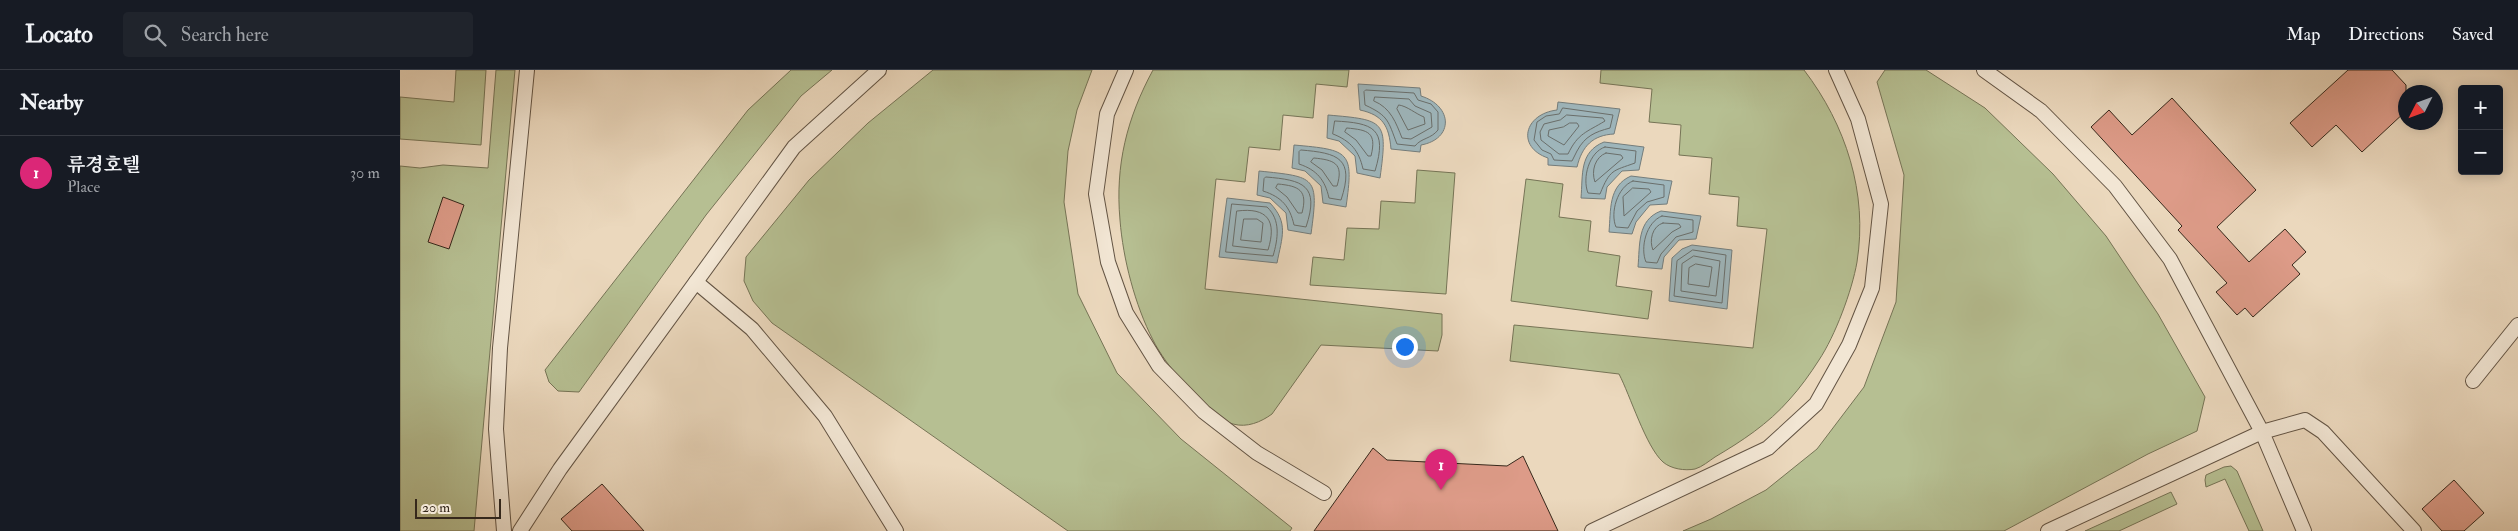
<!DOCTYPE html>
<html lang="en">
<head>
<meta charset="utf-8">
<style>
  body { margin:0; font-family:"IM FELL Double Pica","Noto Serif KR",serif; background:#20242c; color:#f1f3f6 }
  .controls { position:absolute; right:15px; top:15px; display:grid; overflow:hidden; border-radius:5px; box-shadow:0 2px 12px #0003 }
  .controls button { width:45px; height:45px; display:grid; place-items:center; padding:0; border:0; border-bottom:1px solid #363941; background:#171b24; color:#f1f3f6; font:25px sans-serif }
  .compass { position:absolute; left:1998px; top:15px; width:45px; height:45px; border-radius:50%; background:#171b24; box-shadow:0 2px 12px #0003; rotate:228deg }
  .scale { position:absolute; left:15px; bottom:12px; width:86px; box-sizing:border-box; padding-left:5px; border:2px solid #36281b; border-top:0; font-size:14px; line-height:18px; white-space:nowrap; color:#36281b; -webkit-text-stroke:4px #f2e6d4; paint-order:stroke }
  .you { position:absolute; left:1004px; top:276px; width:18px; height:18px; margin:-12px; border:4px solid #fff; border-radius:50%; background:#1a73e8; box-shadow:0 0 0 8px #1a73e833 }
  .badge { display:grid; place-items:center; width:32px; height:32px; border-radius:50%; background:#db2777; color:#fff; font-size:16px; font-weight:700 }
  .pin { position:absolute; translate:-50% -41px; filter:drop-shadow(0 1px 2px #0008) }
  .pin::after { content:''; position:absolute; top:26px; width:18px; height:15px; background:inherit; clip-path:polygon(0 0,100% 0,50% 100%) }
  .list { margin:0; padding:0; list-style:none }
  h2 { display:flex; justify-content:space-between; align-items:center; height:65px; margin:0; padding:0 20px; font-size:21px }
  h2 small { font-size:16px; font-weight:400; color:#9ea1a6 }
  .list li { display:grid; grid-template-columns:32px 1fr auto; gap:15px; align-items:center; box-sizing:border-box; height:75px; padding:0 20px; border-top:1px solid #363941 }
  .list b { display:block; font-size:19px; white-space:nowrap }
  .list p { margin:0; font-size:16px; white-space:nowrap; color:#9ea1a6 }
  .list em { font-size:16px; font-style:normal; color:#9ea1a6 }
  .icon { flex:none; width:28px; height:28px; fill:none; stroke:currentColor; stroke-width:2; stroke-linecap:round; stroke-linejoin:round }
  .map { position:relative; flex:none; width:2118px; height:461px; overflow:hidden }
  header { display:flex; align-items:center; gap:30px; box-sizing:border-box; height:70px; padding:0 25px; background:#171b24; border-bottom:1px solid #363941 }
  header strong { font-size:24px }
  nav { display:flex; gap:28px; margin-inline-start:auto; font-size:18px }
  .search { width:350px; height:45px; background:#20242c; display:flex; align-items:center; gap:12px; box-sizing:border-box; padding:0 18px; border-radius:5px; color:#9ea1a6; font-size:19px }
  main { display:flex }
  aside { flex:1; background:#171b24 }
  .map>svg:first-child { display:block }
  .green { fill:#b6bf92; stroke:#767456 }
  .water { fill:#9eb6bc; stroke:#747d7c }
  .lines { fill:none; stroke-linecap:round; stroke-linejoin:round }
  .shore { stroke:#6a6f6c; stroke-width:1 }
  .building { fill:#dd9b88; stroke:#36281b }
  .service-casing { stroke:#635444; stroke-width:16 }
  .service { stroke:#f2e6d4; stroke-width:14 }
</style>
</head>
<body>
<header>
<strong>Locato</strong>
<div class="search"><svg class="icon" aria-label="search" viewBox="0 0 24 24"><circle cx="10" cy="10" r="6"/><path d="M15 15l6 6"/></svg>Search here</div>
<nav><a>Map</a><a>Directions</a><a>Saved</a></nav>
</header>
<main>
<aside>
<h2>Nearby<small></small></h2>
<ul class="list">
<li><span class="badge">1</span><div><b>류경호텔</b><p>Place</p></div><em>30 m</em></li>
</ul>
</aside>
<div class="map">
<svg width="2118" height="461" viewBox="0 0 2118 461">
  <rect width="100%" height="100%" fill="#ebd8bd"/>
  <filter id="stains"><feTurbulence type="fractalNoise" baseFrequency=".004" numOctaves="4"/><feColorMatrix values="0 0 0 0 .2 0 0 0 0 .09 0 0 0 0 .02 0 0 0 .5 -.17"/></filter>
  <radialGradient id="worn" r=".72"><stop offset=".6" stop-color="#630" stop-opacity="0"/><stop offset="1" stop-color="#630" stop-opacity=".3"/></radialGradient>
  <g class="green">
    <polygon points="56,0 86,0 81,75 0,69 0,27 54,32"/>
    <polygon points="96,0 115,0 74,461 0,461 0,96 20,98 43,95 88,98"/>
    <polygon points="391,0 432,0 401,26 306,145 179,322 158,321 149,312 145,300 348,40"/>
    <polygon points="533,0 692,0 677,40 668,81 664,132 678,224 717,303 781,369 892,458 890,461 668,461 372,253 353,231 344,211 346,187 409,110 468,53"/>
    <path d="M753,0H949L947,17L916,14L913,48L883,45L880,80L849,77L845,112L816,109L805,219L1042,244V265L1038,281L921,275L872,344C861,352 847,358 833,354C808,348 764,293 753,270C735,235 723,189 720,150C715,95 727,48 753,0Z"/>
    <path d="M1201,0H1404C1446,55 1468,123 1457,192C1452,221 1435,266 1419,290C1410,304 1400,318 1389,330C1368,354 1342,371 1315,387C1309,391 1302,397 1295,399C1285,401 1271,399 1263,392C1246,377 1230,325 1219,304L1110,291L1114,255L1353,278L1367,159L1337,156L1339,127L1309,124L1312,88L1279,85L1281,55L1249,52L1252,19L1200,13Z"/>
    <polygon points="1485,0 1526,0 1585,38 1653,104 1706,166 1758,244 1805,327 1797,361 1748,384 1604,461 1283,461 1311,449 1366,420 1417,379 1464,317 1496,232 1504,105 1477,12"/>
    <polygon points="1017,100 1055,103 1046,224 910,215 913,187 944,190 947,158 979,159 981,131 1015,133"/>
    <polygon points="1126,109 1163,114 1159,147 1191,151 1188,181 1220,186 1216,216 1252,221 1248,249 1111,231"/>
    <polygon points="1831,396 1837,401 1863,461 1849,461 1825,409 1806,417 1805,410 1806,405 1824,397"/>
    <polygon points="1771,422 1777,434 1719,461 1685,461"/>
  </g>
  <g class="water">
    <path d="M958,14L1020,18L1021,26C1053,36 1054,69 1021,75L1020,82L991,79C989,56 983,45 960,40Z"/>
    <path d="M1158,32L1220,39L1214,64C1193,65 1182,76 1177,97L1148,95V88C1116,77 1124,44 1157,40Z"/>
    <path d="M928,45C985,50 988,50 980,108L957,103L955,86L939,71L927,68Z"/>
    <path d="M1204,72L1244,77L1239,100L1222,101L1207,117L1205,129L1181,128C1183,105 1179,82 1204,72Z"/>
    <path d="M894,75C950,80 954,81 946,137L923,133L921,116L905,101L892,98Z"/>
    <path d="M859,101C916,107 919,106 911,164L888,160L886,143L870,128L857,125Z"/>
    <path d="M1231,106L1272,111L1267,134L1250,135L1236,152L1232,164L1209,162C1211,140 1208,116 1231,106Z"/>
    <path d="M827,128L870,133C889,153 882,167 877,193L819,187Z"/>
    <path d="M1261,141L1301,146L1296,169L1279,170L1264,187L1262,199L1238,197C1240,175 1237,150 1261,141Z"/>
    <polygon points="1292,175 1332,180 1327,239 1269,231 1272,188 1282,179"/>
  </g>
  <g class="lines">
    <g class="shore">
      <path d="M966,20L1014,23L1018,30L1031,34L1038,42V60C1031,69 1021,68 1015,76L997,74C988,51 989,46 965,35L964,22Z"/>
      <path d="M975,27L1009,29L1015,36L1031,43L1032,57L1011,69L1002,68C996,53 991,38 974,31Z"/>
      <path d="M999,35C1007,36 1016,44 1024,47L1025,54L1008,60L997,39Z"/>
      <path d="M1163,38L1213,45L1210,58C1195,62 1185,66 1177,81C1175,84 1174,88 1172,91L1154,90L1151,84L1142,80L1134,70L1137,52L1146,46L1159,44Z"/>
      <path d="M1167,45L1203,48L1205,51C1187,62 1178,63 1168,84H1159L1141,70L1140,62L1144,54L1160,50Z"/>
      <path d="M935,51C973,53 988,58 975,101L963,99C959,81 951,71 933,64Z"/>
      <polygon points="1170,53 1177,53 1179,56 1164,75 1148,66 1149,60 1163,57"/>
      <path d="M947,58C968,60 977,62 971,86H968L956,70L945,62Z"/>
      <path d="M1205,77L1236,81L1235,93C1213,101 1210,99 1200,124L1188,123C1182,108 1189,82 1205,77Z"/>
      <path d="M901,80C938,83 955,88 941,130L929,128C925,110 917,100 899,94V82Z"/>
      <path d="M1206,83L1221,85L1223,88L1195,112C1191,101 1195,87 1206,83Z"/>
      <path d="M914,88C934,90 944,93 937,116H933L922,100L911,92Z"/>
      <path d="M866,107C903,110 920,115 906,157L894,155C890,137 882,127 863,121L864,109Z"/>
      <path d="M1233,111L1264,115V127L1247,132L1237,141L1228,158L1216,157C1210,143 1217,117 1233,111Z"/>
      <path d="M878,114C899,116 908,120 902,143H898L887,127L876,118Z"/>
      <polygon points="1233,118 1249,119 1251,122 1224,146 1223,127"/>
      <path d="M832,134L867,137C881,150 878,169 873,186L826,182Z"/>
      <path d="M837,141C868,137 877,151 868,180L833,176Z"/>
      <path d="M1262,146L1293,150V162L1276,167L1261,184L1257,193L1246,192C1240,178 1246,152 1262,146Z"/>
      <polygon points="844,149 857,149 863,153 861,172 841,170"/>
      <path d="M1263,153L1279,154L1281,157L1272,162L1253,180C1249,171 1252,156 1263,153Z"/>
      <polygon points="1293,180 1326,185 1322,233 1274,226 1277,191"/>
      <polygon points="1294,186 1320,191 1316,226 1281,221 1282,194"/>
      <polygon points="1296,194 1312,197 1309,217 1288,214 1289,198"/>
    </g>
  </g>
  <g class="building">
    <polygon points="1948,0 1992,0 2006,15 2006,41 1962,82 1936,55 1912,77 1890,53"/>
    <polygon points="1772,28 1856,120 1817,157 1849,192 1885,159 1906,182 1892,195 1900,204 1853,247 1845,238 1837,245 1816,222 1827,213 1778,160 1782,156 1691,57 1709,40 1732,65"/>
    <polygon points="43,127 64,135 49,179 28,172"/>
    <polygon points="973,378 987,390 1107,396 1123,386 1158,461 914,461"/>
    <polygon points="2054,410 2084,443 2064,461 2042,461 2022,439"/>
    <polygon points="202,414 244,461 172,461 161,449"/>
  </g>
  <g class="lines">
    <g class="service-casing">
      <g id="service">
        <polyline points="726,0 707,44 696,124 708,192 726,243 759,296 804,342 857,383 924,423"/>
        <polyline points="1584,0 1641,41 1715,116 1770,189 1862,362 1904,461"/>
        <polyline points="296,212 352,259 425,346 496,461"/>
        <polyline points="2073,311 2118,255"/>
        <polyline points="104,461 96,359 100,278 127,0"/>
        <polyline points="120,461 160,399 394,77 479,0"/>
        <polyline points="1192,461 1368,378 1416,334 1449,275 1472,218 1481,134 1458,49 1436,0"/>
        <polyline points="1648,461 1862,362 1905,350 1923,362 2014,461"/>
      </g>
    </g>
    <use href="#service" class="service"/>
  </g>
  <rect width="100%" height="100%" filter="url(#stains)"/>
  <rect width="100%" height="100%" fill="url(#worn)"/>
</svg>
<div class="controls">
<button>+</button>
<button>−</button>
</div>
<svg class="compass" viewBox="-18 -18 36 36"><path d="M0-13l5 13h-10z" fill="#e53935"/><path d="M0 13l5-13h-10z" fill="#9ea1a6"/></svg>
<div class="scale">20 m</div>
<div class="you"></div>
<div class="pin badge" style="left:1041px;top:420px">1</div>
</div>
</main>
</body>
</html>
